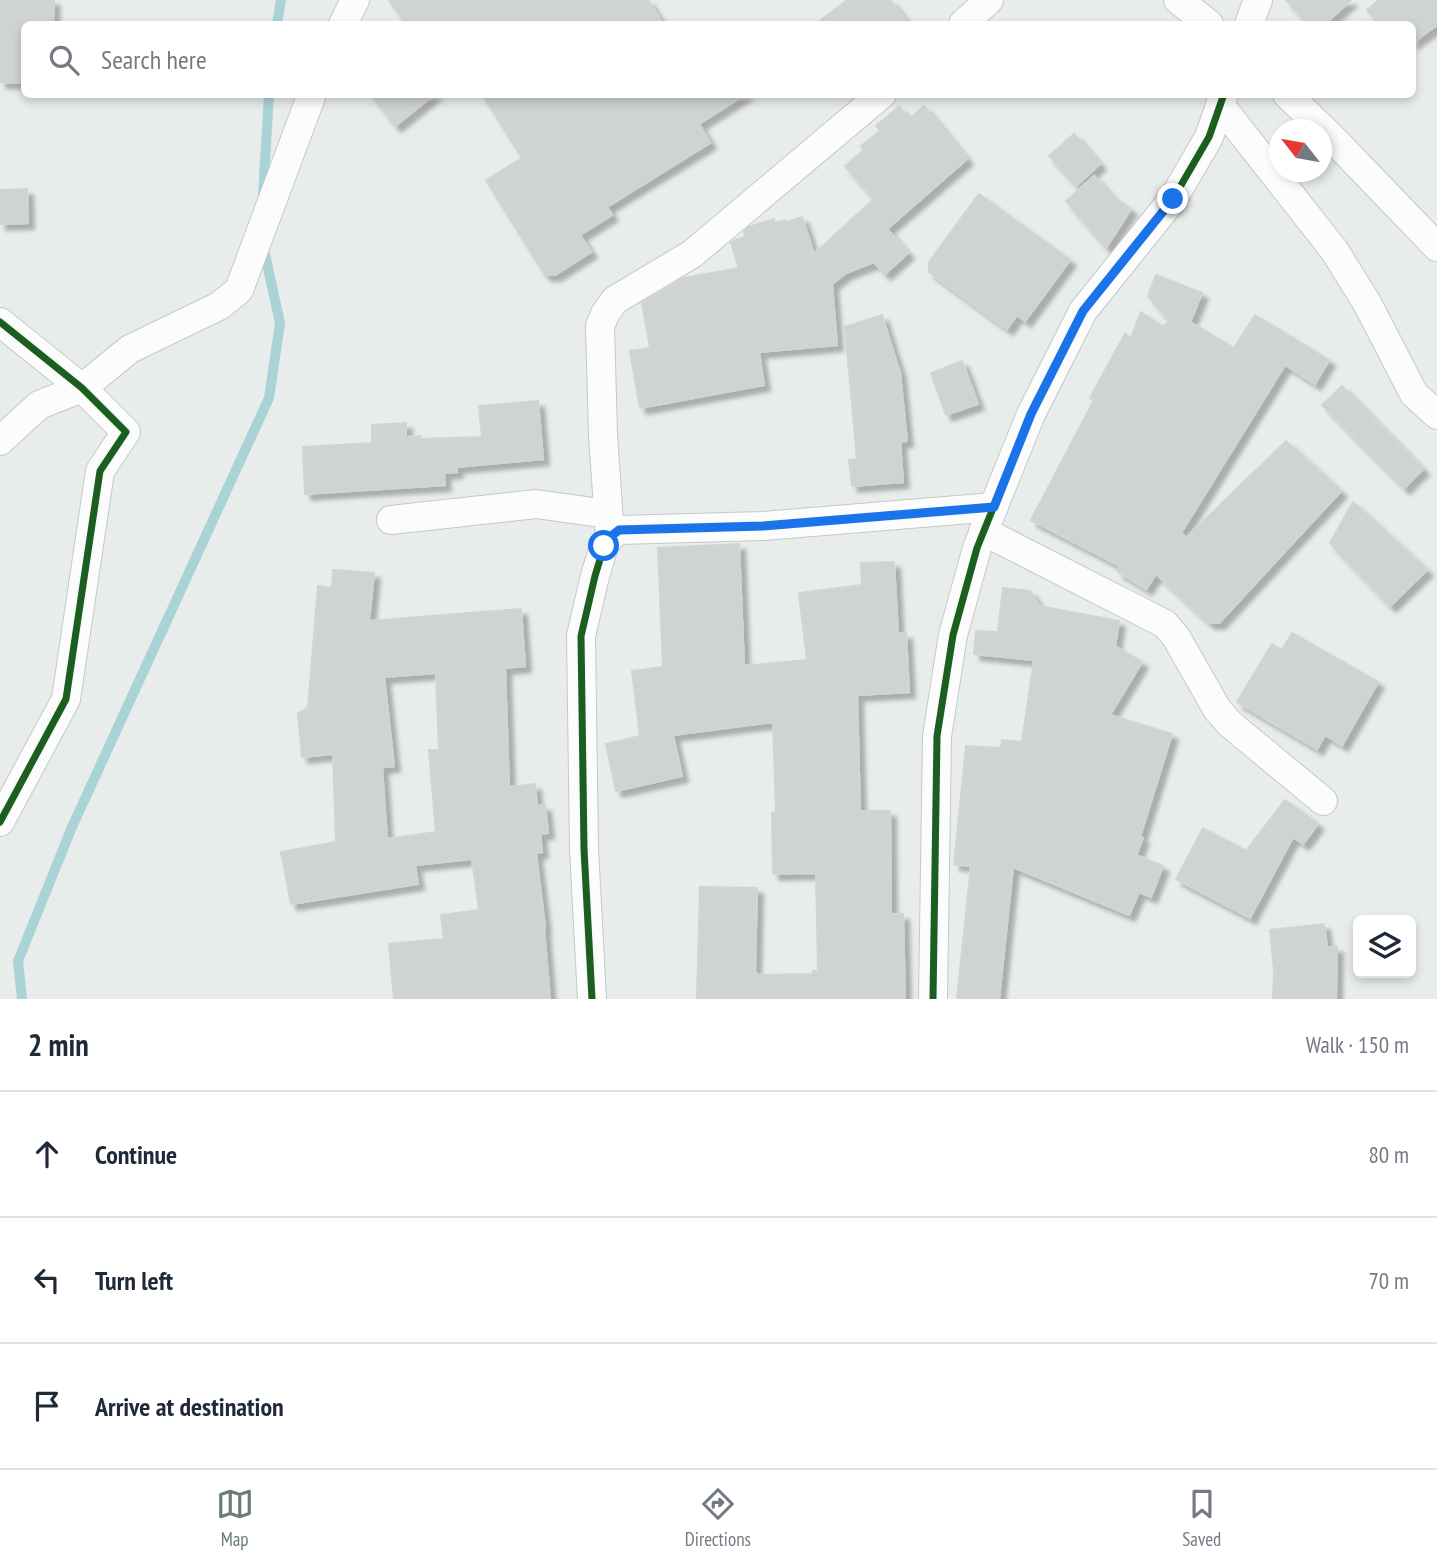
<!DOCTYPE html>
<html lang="en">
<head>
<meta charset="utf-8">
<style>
  body { margin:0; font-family:"PT Sans Narrow",sans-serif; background:#f2f2f3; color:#1f2937 }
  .controls { position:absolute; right:21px; bottom:21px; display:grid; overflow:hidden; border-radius:10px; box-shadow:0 4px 10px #0003 }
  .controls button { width:63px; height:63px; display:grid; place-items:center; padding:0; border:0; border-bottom:2px solid #e0e1e3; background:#fff; color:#1f2937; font:35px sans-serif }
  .compass { position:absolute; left:1269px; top:119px; width:63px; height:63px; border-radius:50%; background:#fff; box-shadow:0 4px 10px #0003; rotate:301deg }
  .stop { position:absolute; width:21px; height:21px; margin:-16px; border:5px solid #1a73e8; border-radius:50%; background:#fff }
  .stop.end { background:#1a73e8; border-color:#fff; box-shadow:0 2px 7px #0008 }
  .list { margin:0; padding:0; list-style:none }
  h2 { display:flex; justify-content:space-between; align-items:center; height:91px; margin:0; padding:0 28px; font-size:30px }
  h2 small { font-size:23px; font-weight:400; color:#747a83 }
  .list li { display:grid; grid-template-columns:46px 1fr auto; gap:21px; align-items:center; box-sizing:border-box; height:126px; padding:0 28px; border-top:2px solid #e0e1e3 }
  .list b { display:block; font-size:26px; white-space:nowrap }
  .list em { font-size:23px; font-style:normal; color:#747a83 }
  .icon { flex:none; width:38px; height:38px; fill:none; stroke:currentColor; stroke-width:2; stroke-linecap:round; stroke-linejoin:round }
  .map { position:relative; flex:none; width:1437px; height:999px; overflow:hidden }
  .search { position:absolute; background:#fff; box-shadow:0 4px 10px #0003; left:21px; right:21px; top:21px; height:77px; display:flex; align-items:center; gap:18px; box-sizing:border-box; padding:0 24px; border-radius:10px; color:#747a83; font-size:26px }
  .sheet { height:469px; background:#fff }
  nav { display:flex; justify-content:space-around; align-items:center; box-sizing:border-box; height:98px; border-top:2px solid #e0e1e3; background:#fff; font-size:19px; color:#747a83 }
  nav a { display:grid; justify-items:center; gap:4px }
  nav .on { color:#697c76 }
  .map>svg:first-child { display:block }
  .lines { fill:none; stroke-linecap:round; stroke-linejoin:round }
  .stream { stroke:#aad3d8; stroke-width:10 }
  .building { fill:#cfd3d1; stroke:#d0d5d3; stroke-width:2; fill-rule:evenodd; filter:url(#shadow) }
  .street-casing { stroke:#c5c9c7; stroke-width:30 }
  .street { stroke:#fcfcfc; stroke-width:28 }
  .cycleway-casing { stroke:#f7fbf8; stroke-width:11 }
  .cycleway { stroke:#1b5e20; stroke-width:7 }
  .route { stroke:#1a73e8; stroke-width:9 }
</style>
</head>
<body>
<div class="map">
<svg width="1437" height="999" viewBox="0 0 1437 999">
  <defs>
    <filter id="shadow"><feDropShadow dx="6" dy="6" stdDeviation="2" flood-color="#0004"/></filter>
  </defs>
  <rect width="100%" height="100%" fill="#e8ecea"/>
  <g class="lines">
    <g class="stream">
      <polyline points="277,24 281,0"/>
      <polyline points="263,195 269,94"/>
      <polyline points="22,999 18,961 72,827 269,398 280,323 263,245"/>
    </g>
  </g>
  <g class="building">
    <polygon points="0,0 54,0 53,24 24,24 24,83 0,82"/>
    <polygon points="389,0 648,0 663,24 406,24"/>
    <polygon points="847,0 890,0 909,24 816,24"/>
    <polygon points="1286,0 1351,0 1325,24 1308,24"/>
    <polygon points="1379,0 1437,0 1437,25 1412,43 1412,24 1378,24 1367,10"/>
    <polygon points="370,94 435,94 395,126"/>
    <polygon points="482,94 746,94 699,124 710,143 607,207 612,215 580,235 591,252 555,275 545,275 486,180 522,158"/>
    <polygon points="924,106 967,159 887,229 908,253 885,274 874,262 846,273 832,284 837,345 759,352 764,385 640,408 630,351 650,348 642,303 684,278 739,268 731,243 735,240 745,237 744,232 749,227 774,219 775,223 785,220 785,223 802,217 814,254 874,199 845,166 864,150 861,146 880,131 876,126 899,107 909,119"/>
    <polygon points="1074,134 1100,164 1076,186 1049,156"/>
    <polygon points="1094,176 1112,196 1131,209 1106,248 1066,201"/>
    <polygon points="27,189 28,223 0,224 0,190"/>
    <polygon points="979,194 1070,260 1025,321 1017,315 1007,329 929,272 929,262"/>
    <polygon points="1156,275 1202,293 1190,322 1234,348 1255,315 1329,360 1315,384 1285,365 1181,533 1186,538 1286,441 1341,491 1219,623 1209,623 1156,574 1146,589 1118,572 1118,565 1031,520 1094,400 1090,398 1125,334 1131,338 1141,312 1163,327 1169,321 1148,296"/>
    <polygon points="882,315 900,373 907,441 900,442 903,482 852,486 849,460 857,459 845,327"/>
    <polygon points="962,361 978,404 946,415 931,373"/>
    <polygon points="1342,386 1423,469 1404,488 1322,405"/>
    <polygon points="538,401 543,459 456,467 457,472 444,473 445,485 305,494 303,447 372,443 372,425 391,424 406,423 406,437 421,436 421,439 482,437 479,406"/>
    <polygon points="1353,502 1427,570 1390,606 1330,543"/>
    <polygon points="739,544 744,666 807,660 799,593 862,585 861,563 894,562 898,634 906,633 909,692 857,695 860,811 890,811 891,914 903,914 905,999 697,999 700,887 757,888 755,973 757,973 757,975 813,974 813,971 818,971 816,873 773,874 772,813 776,813 773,722 673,735 682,776 616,791 606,744 640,736 632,671 663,667 658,548"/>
    <path d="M333,570L374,573L369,621L521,609L525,666L505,668L509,787L535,784L537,806L545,805L548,833L540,834L542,852L536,853L545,927L544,928L550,999H394L389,944L444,939L441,915L479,910L472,859L415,865L418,884L291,904L281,852L336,842L333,754L302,757L298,713L308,708L318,586L332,588ZM436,673L439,750H429L436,832L387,839L382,767L394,766L384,677Z"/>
    <polygon points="1003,588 1030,591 1039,606 1119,621 1115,646 1142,662 1110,715 1172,734 1140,837 1143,838 1136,855 1163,866 1151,897 1139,892 1129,915 1013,867 999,999 957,999 971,866 954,864 966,746 1001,748 1002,740 1022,742 1034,660 974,654 976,631 998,632"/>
    <polygon points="1292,633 1378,682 1342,745 1325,735 1317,749 1237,702 1272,644 1282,650"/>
    <polygon points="1285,800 1318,824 1303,844 1293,837 1250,918 1176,879 1203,828 1246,851"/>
    <polygon points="1324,924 1327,947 1337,947 1336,999 1273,999 1274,970 1270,930"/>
  </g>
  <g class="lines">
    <g class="street-casing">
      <g id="street">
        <polyline points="1178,0 1209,24"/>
        <polyline points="343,24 355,0"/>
        <polyline points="963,24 989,0"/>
        <polyline points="1249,24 1258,0"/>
        <polyline points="1287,94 1335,141 1437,247"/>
        <polyline points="1220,105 1334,250 1367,303 1414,394 1437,415"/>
        <polyline points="0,322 82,388 126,432 100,471 66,699 0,822"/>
        <polyline points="0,441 39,405 82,388 130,349 219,306 239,290 312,94"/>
        <polyline points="391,520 536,504 608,514"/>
        <polyline points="983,531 1165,624 1176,637 1217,709 1230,724 1323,801"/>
        <polyline points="610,537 603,435 600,326 605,314 615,300 692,254 882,94"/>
        <polyline points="592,999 584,849 581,636 595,576 604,546 610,537 619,530 763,526 994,507"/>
        <polyline points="933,999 937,736 953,635 977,548 1031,414 1083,311 1173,199 1209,137 1224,94"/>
      </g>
    </g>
    <use href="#street" class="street"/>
    <g class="cycleway-casing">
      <g id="cycleway">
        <polyline points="0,322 82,388 126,432 100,471 66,699 0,822"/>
        <polyline points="592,999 584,849 581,636 595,576 604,546 610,537 619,530 763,526 994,507"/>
        <polyline points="933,999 937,736 953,635 977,548 1031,414 1083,311 1173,199 1209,137 1224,94"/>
      </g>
    </g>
    <use href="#cycleway" class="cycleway"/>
  </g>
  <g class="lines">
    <polyline class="route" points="604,546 610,537 619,530 763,526 994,507 1031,414 1083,311 1173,199"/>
  </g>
</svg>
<div class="controls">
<button><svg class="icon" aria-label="layers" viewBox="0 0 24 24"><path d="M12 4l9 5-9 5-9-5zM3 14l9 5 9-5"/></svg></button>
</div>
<svg class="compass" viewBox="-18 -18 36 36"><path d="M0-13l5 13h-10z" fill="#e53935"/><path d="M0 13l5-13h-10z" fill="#747a83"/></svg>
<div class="stop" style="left:604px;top:546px"></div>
<div class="stop end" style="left:1173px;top:199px"></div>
<div class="search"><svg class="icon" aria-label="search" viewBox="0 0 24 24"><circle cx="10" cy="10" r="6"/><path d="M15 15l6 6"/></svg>Search here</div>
</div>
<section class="sheet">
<h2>2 min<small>Walk · 150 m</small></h2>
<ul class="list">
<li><svg class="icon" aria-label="ahead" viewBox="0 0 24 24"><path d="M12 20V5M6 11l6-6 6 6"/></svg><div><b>Continue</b></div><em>80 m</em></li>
<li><svg class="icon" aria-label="left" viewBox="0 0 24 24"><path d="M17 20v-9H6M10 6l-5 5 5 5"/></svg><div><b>Turn left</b></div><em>70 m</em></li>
<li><svg class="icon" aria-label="arrive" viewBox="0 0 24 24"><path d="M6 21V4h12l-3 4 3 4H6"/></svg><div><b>Arrive at destination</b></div></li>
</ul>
</section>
<nav>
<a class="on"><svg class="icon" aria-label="map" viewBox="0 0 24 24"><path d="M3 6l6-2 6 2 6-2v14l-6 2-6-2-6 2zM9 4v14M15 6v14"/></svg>Map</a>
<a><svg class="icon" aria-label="directions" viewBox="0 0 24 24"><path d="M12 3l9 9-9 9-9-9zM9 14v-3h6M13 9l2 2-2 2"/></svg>Directions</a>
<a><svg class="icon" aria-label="saved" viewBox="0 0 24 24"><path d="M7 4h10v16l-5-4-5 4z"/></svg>Saved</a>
</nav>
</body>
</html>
